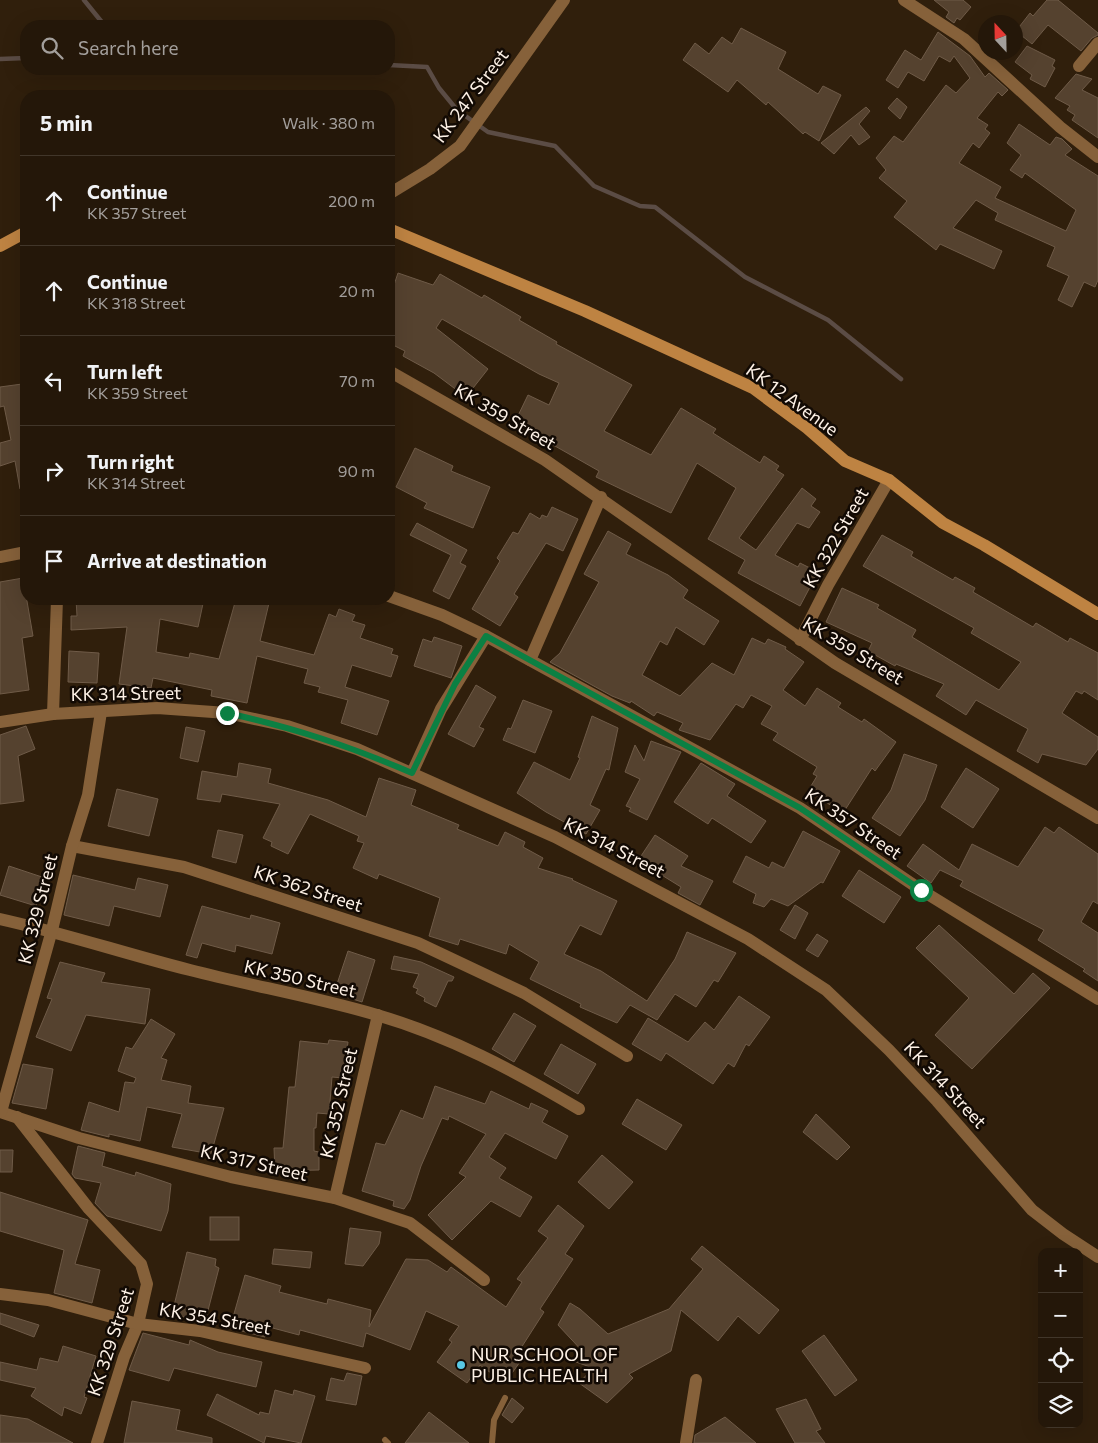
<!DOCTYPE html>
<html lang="en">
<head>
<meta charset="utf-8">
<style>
  body { margin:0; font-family:Commissioner,sans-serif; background:#302417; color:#f1f3f6 }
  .controls { position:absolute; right:15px; bottom:15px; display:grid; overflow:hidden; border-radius:10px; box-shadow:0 5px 20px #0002 }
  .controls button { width:45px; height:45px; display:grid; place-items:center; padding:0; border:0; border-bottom:1px solid #41362a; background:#241709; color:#f1f3f6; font:25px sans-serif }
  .compass { position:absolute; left:978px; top:15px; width:45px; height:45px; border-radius:50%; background:#241709; box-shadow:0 5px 20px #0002; rotate:338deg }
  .stop { position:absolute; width:15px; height:15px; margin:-11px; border:4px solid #0b8043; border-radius:50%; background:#fff }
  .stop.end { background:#0b8043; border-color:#fff; box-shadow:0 1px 5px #0008 }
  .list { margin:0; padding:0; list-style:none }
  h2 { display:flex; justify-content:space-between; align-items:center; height:65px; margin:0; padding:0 20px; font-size:21px }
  h2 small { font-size:16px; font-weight:400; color:#a39f9c }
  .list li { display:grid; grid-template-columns:32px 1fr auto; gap:15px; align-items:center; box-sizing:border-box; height:90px; padding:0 20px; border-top:1px solid #41362a }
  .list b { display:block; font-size:19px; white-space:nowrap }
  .list p { margin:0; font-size:16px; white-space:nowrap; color:#a39f9c }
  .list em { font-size:16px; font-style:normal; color:#a39f9c }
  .icon { flex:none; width:28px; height:28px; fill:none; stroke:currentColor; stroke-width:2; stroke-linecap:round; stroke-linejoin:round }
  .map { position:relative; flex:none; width:1098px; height:1443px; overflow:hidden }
  .search { position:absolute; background:#241709; box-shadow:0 5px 20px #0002; left:20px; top:20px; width:375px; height:55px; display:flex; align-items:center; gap:12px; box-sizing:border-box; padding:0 18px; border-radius:20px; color:#a39f9c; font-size:19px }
  .panel { position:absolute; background:#241709; box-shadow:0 5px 20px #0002; left:20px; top:90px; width:375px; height:515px; border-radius:20px }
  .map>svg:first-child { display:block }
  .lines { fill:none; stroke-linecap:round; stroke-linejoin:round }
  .stream { stroke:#5b4c45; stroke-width:4.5 }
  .building { fill:#55422f; stroke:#6f5b48 }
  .lane { stroke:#86613a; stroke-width:6 }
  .street { stroke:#86613a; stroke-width:12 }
  .secondary { stroke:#be8342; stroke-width:12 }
  .route { stroke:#0b8043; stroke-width:6 }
  .poi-dot { fill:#58c8e4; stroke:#120a04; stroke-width:2 }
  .labels { text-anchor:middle; stroke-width:5; stroke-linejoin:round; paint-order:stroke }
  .street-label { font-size:18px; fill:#fdf1e6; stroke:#120a04 }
  .poi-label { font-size:18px; fill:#fdf1e6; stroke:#120a04; text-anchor:start }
</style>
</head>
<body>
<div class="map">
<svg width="1098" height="1443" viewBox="0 0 1098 1443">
  <rect width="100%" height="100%" fill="#301f0c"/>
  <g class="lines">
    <g class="stream">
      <polyline points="84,0 105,26"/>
      <polyline points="0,59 26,58"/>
      <polyline points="389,65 427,67 439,88 457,110 488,132 555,146 594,186 640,206 655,207 745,277 828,320 901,379"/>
    </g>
  </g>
  <g class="building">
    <polygon points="934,0 963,0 971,7 960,20 957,18 954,23 946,17 949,12"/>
    <polygon points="1047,0 1058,0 1098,33 1098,35 1092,38 1081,51 1048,25 1032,44 1016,31 1030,13 1033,16"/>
    <polygon points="741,28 786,52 778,69 818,94 823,86 841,95 819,141 805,132 803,134 768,102 766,105 737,80 728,92 683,60 695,43 709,54 722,37 732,44"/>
    <polygon points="938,32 970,56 985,77 989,73 1008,90 1002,96 998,92 977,118 988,125 985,129 990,133 979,148 973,143 959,163 1001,187 995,198 1066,231 1076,210 1025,173 1022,178 1010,170 1021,155 1007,143 1019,124 1050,145 1056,137 1062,139 1072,149 1065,155 1098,176 1098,280 1095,287 1084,282 1072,307 1058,300 1069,276 1047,266 1055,247 995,220 998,213 976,200 953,228 1002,251 994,269 940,244 936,250 894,217 907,201 879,178 886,170 876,158 894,136 903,142 946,85 956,93 970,78 954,56 950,62 939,56 924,81 908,72 898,88 886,80 905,50 921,60"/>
    <polygon points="1027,46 1055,60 1052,66 1055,68 1045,87 1030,79 1032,75 1015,62"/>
    <polygon points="1076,74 1092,79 1082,90 1098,98 1098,138 1072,120 1075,115 1067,110 1070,106 1055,98"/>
    <polygon points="897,98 907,107 900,119 888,108"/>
    <polygon points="866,107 870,111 859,124 870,137 859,145 851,135 834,154 821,143"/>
    <polygon points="398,273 433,285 440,274 482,298 484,295 521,317 519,320 557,342 556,344 632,385 604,431 651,455 681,408 716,429 713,433 760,463 764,456 779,466 776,470 784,475 739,538 756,550 802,488 816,499 811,506 820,512 809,528 797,523 775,555 798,567 800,563 818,572 800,606 738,573 745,560 708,539 736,488 697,463 671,513 596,477 599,471 555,446 513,426 528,395 549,405 559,383 539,374 442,319 436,328 488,369 466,397 434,373 403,356 405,351 389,343 389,300"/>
    <polygon points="22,384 25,412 22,412 26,433 26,488 20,489 15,461 0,466 0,443 11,440 4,406 0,407 0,387"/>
    <polygon points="415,448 453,466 451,471 490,487 473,528 424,508 427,503 396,487"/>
    <polygon points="552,507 578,519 563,551 546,543 514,594 518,597 500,626 472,609 500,561 497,558 513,532 518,534 530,513 540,519 542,515 547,517"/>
    <polygon points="417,523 467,550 460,563 466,566 449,599 433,591 451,555 410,535"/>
    <polygon points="608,531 631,544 626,554 668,575 688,590 683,598 719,621 704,645 676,627 667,645 660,641 642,675 680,696 712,663 734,675 752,638 765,644 768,639 786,647 785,649 804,662 783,690 805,706 817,688 841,703 838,707 862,722 864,719 896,742 875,771 872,768 843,813 808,791 817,776 813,774 817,767 773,740 778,733 761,724 772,706 751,695 743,708 736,704 710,740 679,730 683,723 657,712 654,716 631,701 630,703 612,696 550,662 560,653 599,582 584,574"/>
    <polygon points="882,535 913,552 911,556 953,580 955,577 975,588 973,592 1033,627 1036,623 1068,642 1070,638 1098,653 1098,700 1084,691 1082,694 1076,691 1062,713 1098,737 1098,749 1086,765 1042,754 1038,763 1017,751 1028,729 976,700 966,715 936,696 944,684 896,664 895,666 868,651 872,643 826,622 842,588 879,605 877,608 916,630 912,637 999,690 1021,662 971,633 974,628 863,566"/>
    <polygon points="23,578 33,636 22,638 29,690 0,694 0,582"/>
    <polygon points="76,599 204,599 198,627 160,619 156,652 189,658 190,653 219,659 236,599 255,603 256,599 270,599 260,641 314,655 329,614 336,617 339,609 355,615 352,621 365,625 360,638 393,649 391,654 398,656 391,677 352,665 345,687 389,701 377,735 341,723 348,700 318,692 320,687 304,683 308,669 257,656 247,703 211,696 212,690 153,678 151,688 119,684 127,627 71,630 71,616 77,616"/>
    <polygon points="434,637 462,646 451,678 414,666 423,639 432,642"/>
    <polygon points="69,651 99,653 97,683 68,682"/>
    <polygon points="476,685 496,697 479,727 484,729 474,747 448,734"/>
    <polygon points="523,700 552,711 535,753 503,740 508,728 511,729"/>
    <polygon points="592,716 618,728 609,770 606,769 590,805 600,810 586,834 546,812 517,793 534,762 570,780 580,758 578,757"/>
    <polygon points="26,726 35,749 18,756 24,801 0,804 0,735"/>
    <polygon points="186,727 205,731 198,762 180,758"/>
    <polygon points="651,741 681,752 647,820 629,811 631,808 626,806 640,779 625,772 635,745 644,761"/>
    <polygon points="904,754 937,765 925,800 900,836 872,818 891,790"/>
    <polygon points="239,763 271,769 268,783 328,800 366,817 379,778 416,790 411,805 459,825 457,829 498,846 505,832 525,842 523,847 543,858 538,868 573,879 572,880 617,901 601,935 580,925 564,954 601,971 647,1001 675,959 687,932 736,953 718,982 714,980 696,1007 675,994 657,1020 630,1005 617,1023 580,1007 581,1004 530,979 539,962 509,944 506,954 460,939 458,945 429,936 440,898 379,874 377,879 353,868 364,843 357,841 359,836 310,814 288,854 271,846 272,842 263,838 280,804 222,794 220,802 197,799 202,771 237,777"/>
    <polygon points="701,763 735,784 727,796 766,821 751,843 712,818 708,824 674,802"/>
    <polygon points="966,768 999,789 973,828 941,807"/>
    <polygon points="117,789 158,799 149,836 108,826"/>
    <polygon points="1045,827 1054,833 1059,827 1098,854 1098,904 1093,901 1081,922 1098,933 1098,981 1083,971 1085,969 1038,940 1044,930 960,886 963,881 940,870 931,883 907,866 923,844 959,870 972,844 1018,867"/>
    <polygon points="218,830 243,835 236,863 212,857"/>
    <polygon points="803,831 840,851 823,883 821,882 788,906 771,899 764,907 753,903 756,894 733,882 746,856 769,868 772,862 784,868"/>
    <polygon points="655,835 688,856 681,866 713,881 700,905 678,893 681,887 660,874 658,877 642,867 644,863 639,859"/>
    <polygon points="9,866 45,878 36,906 0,895"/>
    <polygon points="859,870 901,897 884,923 842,896"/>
    <polygon points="73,875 135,890 138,878 168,885 160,917 114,906 109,926 64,915"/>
    <polygon points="795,905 808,913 795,939 780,930"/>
    <polygon points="202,906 250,919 251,915 280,923 272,954 236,945 235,952 202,943 197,958 186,955"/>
    <polygon points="939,925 1014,994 1033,973 1050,988 972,1069 935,1035 969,998 916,948"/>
    <polygon points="817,934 828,941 818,957 806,950"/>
    <polygon points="348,951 375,960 362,1002 334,993"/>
    <polygon points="394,956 421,962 454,977 452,981 448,981 436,1007 424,1001 425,998 416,993 418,989 413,987 419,974 391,969"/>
    <polygon points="60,962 105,973 101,982 150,989 145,1024 86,1015 71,1051 36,1037 52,999 47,998"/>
    <polygon points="739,996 770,1017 749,1046 746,1044 734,1067 728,1063 713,1084 666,1053 661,1061 632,1044 648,1018 688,1042 705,1022 714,1030"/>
    <polygon points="514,1013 536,1026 514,1062 492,1049"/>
    <polygon points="151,1019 175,1034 161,1058 167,1060 161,1080 191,1086 188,1103 224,1108 211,1154 172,1147 182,1114 147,1107 140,1141 109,1134 109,1137 81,1130 89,1102 119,1112 125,1082 134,1083 136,1078 118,1071 126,1047 132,1049"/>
    <polygon points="329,1040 348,1042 343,1078 332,1077 329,1114 317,1113 316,1128 314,1128 314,1151 319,1152 319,1170 275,1171 274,1148 283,1148 289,1087 295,1087 300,1041 328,1044"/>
    <polygon points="561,1044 596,1064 578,1094 544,1074"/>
    <polygon points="23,1064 53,1069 46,1109 12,1103"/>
    <polygon points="435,1086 485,1104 491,1091 529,1109 531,1103 548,1111 542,1122 568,1136 556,1159 505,1133 489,1157 506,1168 499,1178 532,1197 520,1217 491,1201 452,1240 428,1215 466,1177 459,1173 486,1134 449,1116 448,1120 442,1118 421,1166 410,1200 404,1209 393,1206 394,1201 362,1191 376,1143 385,1145 401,1110 423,1119"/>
    <polygon points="637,1099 682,1125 666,1150 622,1124"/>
    <polygon points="816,1114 850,1147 837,1160 803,1132"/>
    <polygon points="78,1146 105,1153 102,1166 135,1176 136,1172 171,1184 168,1211 161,1231 107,1216 95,1203 101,1183 75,1178 72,1174"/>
    <polygon points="0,1150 13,1150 12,1172 0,1172"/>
    <polygon points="602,1155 633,1182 609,1209 578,1182"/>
    <polygon points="0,1192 88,1220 75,1264 100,1270 92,1303 54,1293 64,1250 0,1231"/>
    <polygon points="558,1205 584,1226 565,1254 573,1259 540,1309 544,1312 521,1348 527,1352 505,1383 480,1365 467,1383 437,1362 452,1342 449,1340 459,1326 426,1311 410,1350 366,1333 363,1347 300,1330 299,1335 269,1327 265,1337 230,1328 245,1275 281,1286 279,1292 327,1304 328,1299 371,1310 369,1327 406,1259 428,1260 447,1272 451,1267 506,1307 522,1282 517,1279 548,1238 538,1231"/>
    <rect x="210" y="1217" width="29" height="23"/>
    <polygon points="350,1228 381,1232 379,1244 363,1266 345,1264"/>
    <polygon points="702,1246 779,1310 759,1334 738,1316 718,1341 681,1310 671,1351 629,1374 633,1378 607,1403 579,1383 593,1368 576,1362 585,1354 558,1325 570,1303 580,1309 608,1334 669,1309 703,1269 691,1259"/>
    <polygon points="274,1249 312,1252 310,1268 272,1264"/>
    <polygon points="187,1252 216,1259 215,1266 219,1268 205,1322 172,1314"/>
    <polygon points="0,1313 39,1325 34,1337 0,1324"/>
    <polygon points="143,1333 189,1345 190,1340 218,1352 262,1362 256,1387 174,1368 169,1381 129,1370"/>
    <polygon points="824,1335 857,1380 835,1396 802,1351"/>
    <polygon points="63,1346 96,1356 84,1397 87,1398 81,1414 64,1407 62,1416 31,1396 36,1388 0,1380 0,1362 37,1370 40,1358 58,1362"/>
    <polygon points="347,1373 362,1376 356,1405 326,1400 331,1378 344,1381"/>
    <polygon points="275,1390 293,1395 294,1390 315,1396 301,1443 266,1436 264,1443 207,1415 217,1394 259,1415 260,1412 269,1414"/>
    <polygon points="512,1398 524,1408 512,1423 502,1415"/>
    <polygon points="806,1399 821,1429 816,1431 825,1443 795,1443 776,1409"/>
    <polygon points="132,1401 180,1410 176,1430 212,1438 212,1443 124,1443"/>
    <polygon points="429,1412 469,1443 405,1443"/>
    <polygon points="0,1415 28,1419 73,1443 0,1443"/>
    <polygon points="725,1417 756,1443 694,1443 695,1435"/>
  </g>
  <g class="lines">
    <g class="lane">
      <polyline points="385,1440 388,1443"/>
      <polyline points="492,1443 494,1420 505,1398"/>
    </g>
    <g class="street">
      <polyline points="904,0 964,39 1060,127 1098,157"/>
      <polyline points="1079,66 1098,43"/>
      <polyline points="389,194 430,169 460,146 564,0"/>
      <polyline points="389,371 545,460 835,663 1098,818"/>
      <polyline points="0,557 26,552"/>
      <polyline points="389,596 442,615 486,636 800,808 921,890 1098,999"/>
      <polyline points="800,640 828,585 889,480"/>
      <polyline points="530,660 601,497"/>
      <polyline points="53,714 57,599"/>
      <polyline points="0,722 53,714 157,708 227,713 287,726 357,749 555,837 748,939 826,990 889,1050 937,1101 1032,1210 1063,1234 1098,1257"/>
      <polyline points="412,773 441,709 486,636"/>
      <polyline points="72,846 184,867 418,943 524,993 627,1056"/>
      <path d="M0,919C64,933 126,954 190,970C252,986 316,997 377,1015C449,1036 515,1071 579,1109"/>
      <polyline points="0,1112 79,1138 231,1177 335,1198 410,1223 484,1280"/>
      <polyline points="1,1112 52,930 72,846 88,795 101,712"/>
      <polyline points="17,1117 89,1209 141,1264 147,1284 138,1324 124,1357 97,1443"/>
      <polyline points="335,1198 378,1015"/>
      <polyline points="0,1294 48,1300 138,1324 200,1331 365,1368"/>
      <polyline points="686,1443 696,1380"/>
    </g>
    <g class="secondary">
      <polyline points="389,229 585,311 753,388 807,428 845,461 889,480 943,523 984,545 1098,614"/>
      <polyline points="0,246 26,232"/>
    </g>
  </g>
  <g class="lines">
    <path class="route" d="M227,713C295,728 349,746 412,773L455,684L486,636L800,808L921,890"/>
  </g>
  <circle class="poi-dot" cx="461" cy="1365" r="5"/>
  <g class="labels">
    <g class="street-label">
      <text transform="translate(471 96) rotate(-53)" y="6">KK 247 Street</text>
      <text transform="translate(792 400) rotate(36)" y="6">KK 12 Avenue</text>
      <text transform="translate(505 417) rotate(30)" y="6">KK 359 Street</text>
      <text transform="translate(836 538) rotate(-60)" y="6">KK 322 Street</text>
      <text transform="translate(853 651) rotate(31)" y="6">KK 359 Street</text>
      <text transform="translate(126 694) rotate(-1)" y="6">KK 314 Street</text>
      <text transform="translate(853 824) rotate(34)" y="6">KK 357 Street</text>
      <text transform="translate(614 848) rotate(27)" y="6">KK 314 Street</text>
      <text transform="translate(308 889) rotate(18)" y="6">KK 362 Street</text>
      <text transform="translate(38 909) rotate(-76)" y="6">KK 329 Street</text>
      <text transform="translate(300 979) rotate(13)" y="6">KK 350 Street</text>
      <text transform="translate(945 1085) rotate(47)" y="6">KK 314 Street</text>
      <text transform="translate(339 1103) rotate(-77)" y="6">KK 352 Street</text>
      <text transform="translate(254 1163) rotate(13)" y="6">KK 317 Street</text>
      <text transform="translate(215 1319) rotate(10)" y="6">KK 354 Street</text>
      <text transform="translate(111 1342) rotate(-72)" y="6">KK 329 Street</text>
    </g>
    <g class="poi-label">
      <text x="471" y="1361">NUR SCHOOL OF<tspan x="471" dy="21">PUBLIC HEALTH</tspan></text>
    </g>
  </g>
</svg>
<div class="controls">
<button>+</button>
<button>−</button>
<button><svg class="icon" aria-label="locate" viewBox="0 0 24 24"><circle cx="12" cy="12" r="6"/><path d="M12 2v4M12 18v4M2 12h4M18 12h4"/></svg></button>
<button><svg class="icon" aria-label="layers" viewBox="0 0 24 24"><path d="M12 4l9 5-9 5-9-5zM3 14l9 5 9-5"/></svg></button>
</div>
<svg class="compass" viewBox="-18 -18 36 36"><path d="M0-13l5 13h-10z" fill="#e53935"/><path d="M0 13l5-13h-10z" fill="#a39f9c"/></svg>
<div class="stop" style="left:921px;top:890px"></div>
<div class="stop end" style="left:227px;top:713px"></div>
<div class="search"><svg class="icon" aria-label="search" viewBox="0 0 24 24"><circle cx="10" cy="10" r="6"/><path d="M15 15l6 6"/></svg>Search here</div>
<section class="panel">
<h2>5 min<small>Walk · 380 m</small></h2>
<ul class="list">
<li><svg class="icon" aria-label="ahead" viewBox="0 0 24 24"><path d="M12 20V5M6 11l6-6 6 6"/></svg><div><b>Continue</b><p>KK 357 Street</p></div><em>200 m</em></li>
<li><svg class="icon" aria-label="ahead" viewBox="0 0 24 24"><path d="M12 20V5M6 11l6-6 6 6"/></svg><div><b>Continue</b><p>KK 318 Street</p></div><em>20 m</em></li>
<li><svg class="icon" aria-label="left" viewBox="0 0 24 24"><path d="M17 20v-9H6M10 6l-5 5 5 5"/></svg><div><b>Turn left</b><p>KK 359 Street</p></div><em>70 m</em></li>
<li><svg class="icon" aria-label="right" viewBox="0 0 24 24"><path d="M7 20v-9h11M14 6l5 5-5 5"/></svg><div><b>Turn right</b><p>KK 314 Street</p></div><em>90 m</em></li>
<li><svg class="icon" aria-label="arrive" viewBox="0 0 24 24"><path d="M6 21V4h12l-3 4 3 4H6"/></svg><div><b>Arrive at destination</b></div></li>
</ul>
</section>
</div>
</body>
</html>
